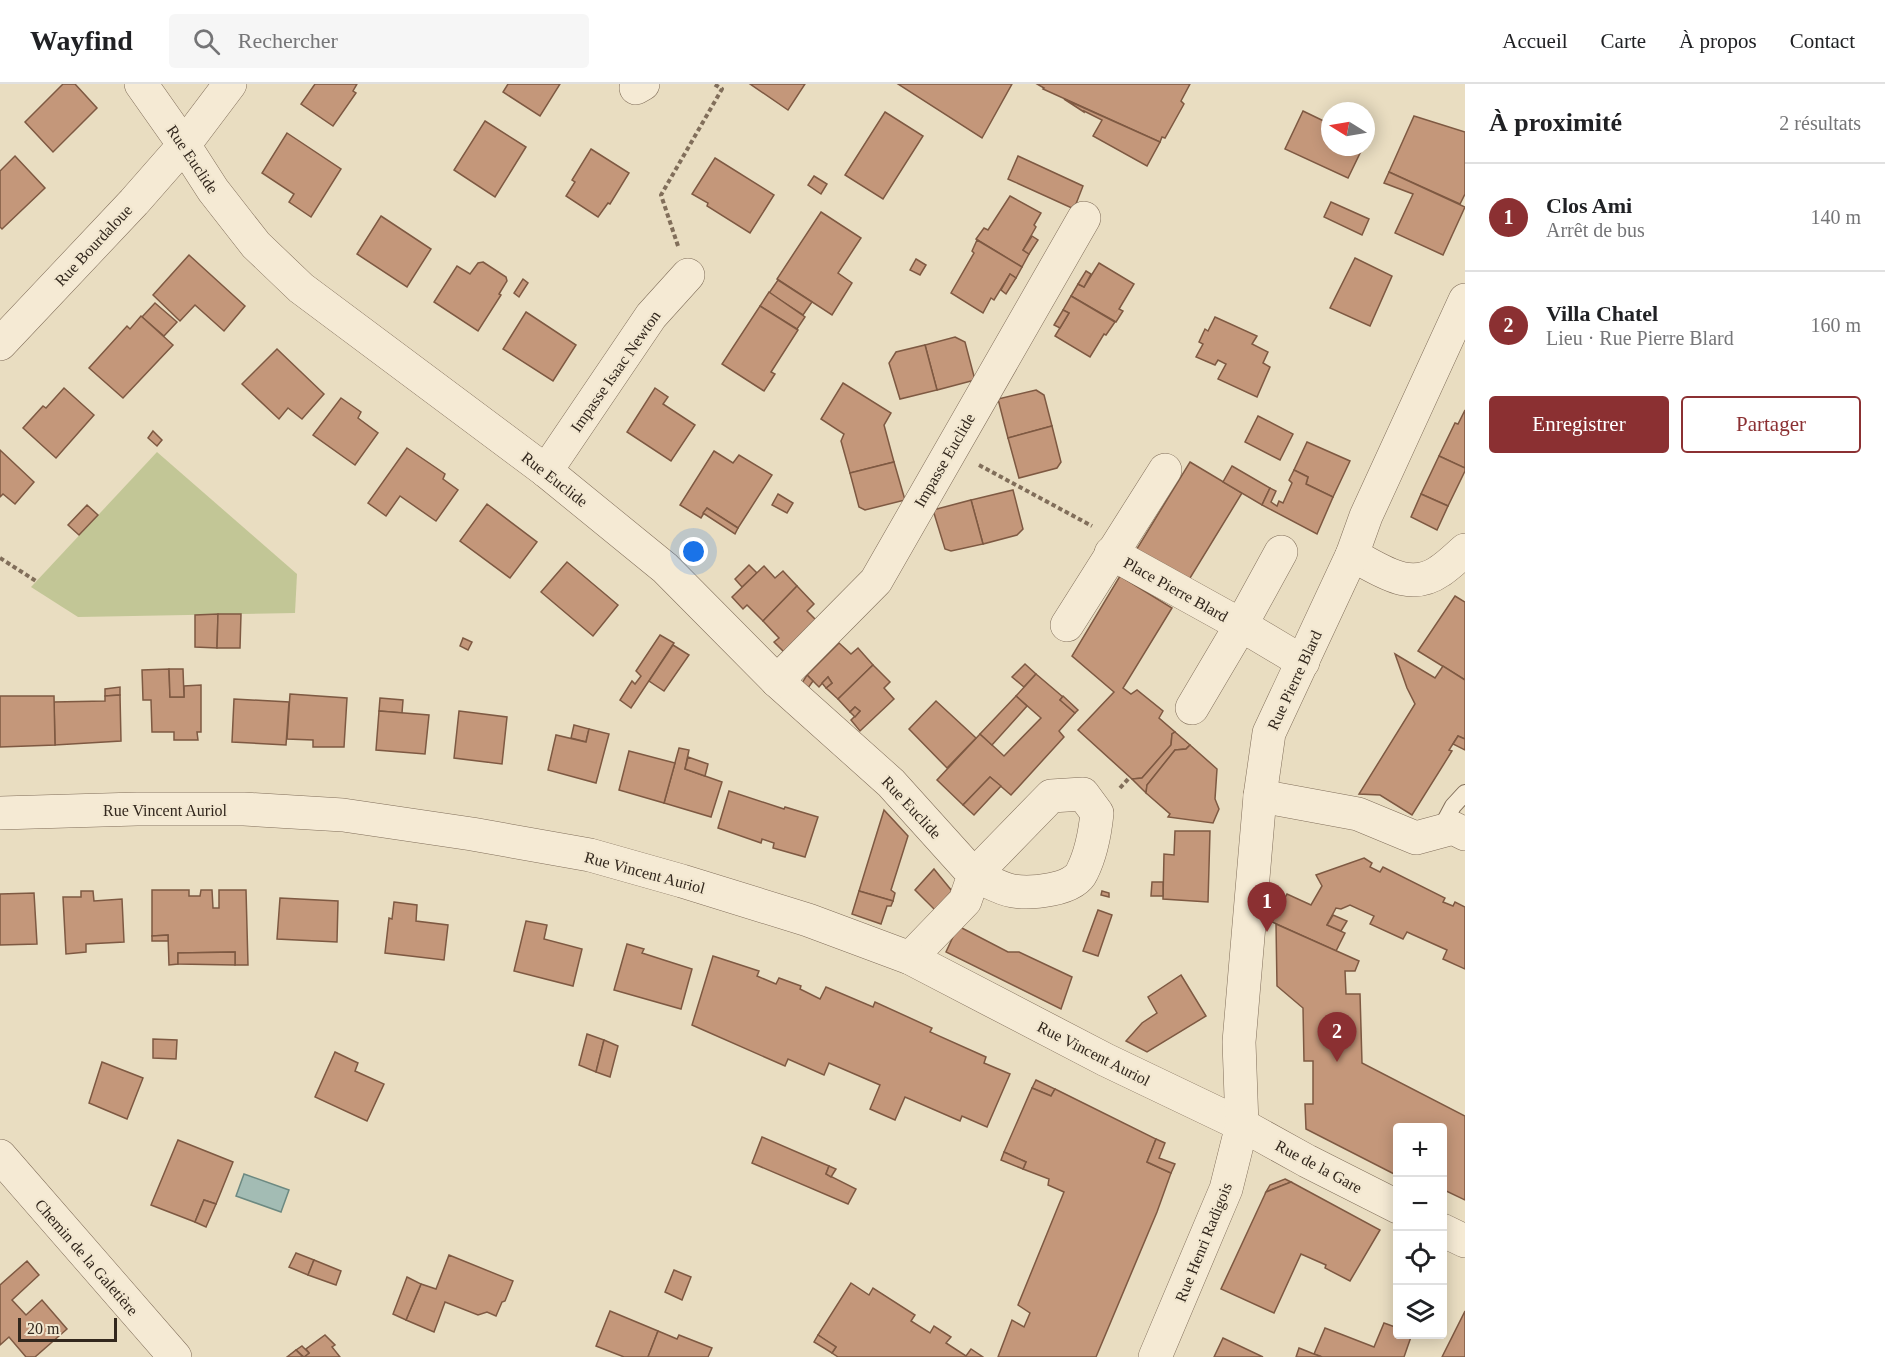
<!DOCTYPE html>
<html lang="fr">
<head>
<meta charset="utf-8">
<style>
  body { margin:0; font-family:Georgia,serif; background:#f6f6f6; color:#202124 }
  .controls { position:absolute; right:18px; bottom:18px; display:grid; overflow:hidden; border-radius:6px; box-shadow:0 3px 15px #0003 }
  .controls button { width:54px; height:54px; display:grid; place-items:center; padding:0; border:0; border-bottom:2px solid #e0e0e0; background:#fff; color:#202124; font:30px sans-serif }
  .compass { position:absolute; left:1321px; top:18px; width:54px; height:54px; border-radius:50%; background:#fff; box-shadow:0 3px 15px #0003; rotate:281deg }
  .scale { position:absolute; left:18px; bottom:15px; width:99px; box-sizing:border-box; padding-left:6px; border:3px solid #32271d; border-top:0; font-size:16px; line-height:21px; white-space:nowrap; color:#32271d; -webkit-text-stroke:4px #f2e7d0; paint-order:stroke }
  .you { position:absolute; left:694px; top:468px; width:21px; height:21px; margin:-15px; border:4px solid #fff; border-radius:50%; background:#1a73e8; box-shadow:0 0 0 9px #1a73e833 }
  .badge { display:grid; place-items:center; width:39px; height:39px; border-radius:50%; background:#8b3032; color:#fff; font-size:20px; font-weight:700 }
  .pin { position:absolute; translate:-50% -50px; filter:drop-shadow(0 2px 3px #0008) }
  .pin::after { content:''; position:absolute; top:32px; width:21px; height:18px; background:inherit; clip-path:polygon(0 0,100% 0,50% 100%) }
  .list { margin:0; padding:0; list-style:none }
  h2 { display:flex; justify-content:space-between; align-items:center; height:78px; margin:0; padding:0 24px; font-size:26px }
  h2 small { font-size:20px; font-weight:400; color:#757577 }
  .list li { display:grid; grid-template-columns:39px 1fr auto; gap:18px; align-items:center; box-sizing:border-box; height:108px; padding:0 24px; border-top:2px solid #e0e0e0 }
  .list b { display:block; font-size:22px; white-space:nowrap }
  .list p { margin:0; font-size:20px; white-space:nowrap; color:#757577 }
  .list em { font-size:20px; font-style:normal; color:#757577 }
  .actions { display:flex; gap:12px; padding:18px 24px }
  .actions a { flex:1; padding:14px 0; border:2px solid #8b3032; border-radius:6px; text-align:center; font-size:21px; color:#8b3032 }
  .actions .main { background:#8b3032; color:#fff }
  .icon { flex:none; width:33px; height:33px; fill:none; stroke:currentColor; stroke-width:2; stroke-linecap:round; stroke-linejoin:round }
  .map { position:relative; flex:none; width:1465px; height:1273px; overflow:hidden }
  header { display:flex; align-items:center; gap:36px; box-sizing:border-box; height:84px; padding:0 30px; background:#fff; border-bottom:2px solid #e0e0e0 }
  header strong { font-size:28px }
  nav { display:flex; gap:33px; margin-inline-start:auto; font-size:21px }
  .search { width:420px; height:54px; background:#f6f6f6; display:flex; align-items:center; gap:15px; box-sizing:border-box; padding:0 21px; border-radius:6px; color:#757577; font-size:22px }
  main { display:flex }
  aside { flex:1; background:#fff }
  .map>svg:first-child { display:block }
  .green { fill:#c2c696 }
  .water { fill:#a3bcb4; stroke:#6c8981; stroke-width:1.5 }
  .building { fill:#c4977a; stroke:#7e5942; stroke-width:1.5 }
  .lines { fill:none; stroke-linecap:round; stroke-linejoin:round }
  .service-casing { stroke:#816e5a; stroke-width:18 }
  .minor-casing { stroke:#816e5a; stroke-width:34 }
  .tertiary-casing { stroke:#816e5a; stroke-width:34 }
  .path { stroke:#816e5a; stroke-width:4; stroke-dasharray:4.5 3; stroke-linecap:butt }
  .service { stroke:#f5ead4; stroke-width:16 }
  .minor { stroke:#f5ead4; stroke-width:33 }
  .tertiary { stroke:#f5ead4; stroke-width:33 }
  .labels { text-anchor:middle; stroke-width:4.5; stroke-linejoin:round; paint-order:stroke }
  .street-label { font-size:16px; fill:#32271d; stroke:#f2e7d0 }
</style>
</head>
<body>
<header>
<strong>Wayfind</strong>
<div class="search"><svg class="icon" aria-label="search" viewBox="0 0 24 24"><circle cx="10" cy="10" r="6"/><path d="M15 15l6 6"/></svg>Rechercher</div>
<nav><a>Accueil</a><a>Carte</a><a>À propos</a><a>Contact</a></nav>
</header>
<main>
<div class="map">
<svg width="1465" height="1273" viewBox="0 0 1465 1273">
  <rect width="100%" height="100%" fill="#e9ddc1"/>
  <polygon class="green" points="157,368 297,490 295,529 78,533 31,503"/>
  <polygon class="water" points="244,1090 289,1106 281,1128 236,1112"/>
  <g class="building">
    <polygon points="63,0 75,0 97,24 53,68 25,38"/>
    <polygon points="315,0 357,0 353,7 356,9 333,42 301,20"/>
    <polygon points="508,0 560,0 540,32 503,8"/>
    <polygon points="750,0 805,0 788,26"/>
    <polygon points="898,0 1012,0 982,54"/>
    <polygon points="1037,0 1190,0 1181,17 1184,20 1165,54 1162,53 1160,58 1043,5 1044,4"/>
    <polygon points="1064,15 1160,58 1147,82 1093,52 1102,36 1084,27 1084,28"/>
    <polygon points="1303,27 1330,40 1330,63 1363,63 1348,94 1285,65"/>
    <polygon points="885,28 923,52 883,115 845,91"/>
    <polygon points="1414,32 1465,48 1465,110 1460,120 1389,88"/>
    <polygon points="485,37 526,63 495,113 454,86"/>
    <polygon points="287,49 341,85 311,133 289,118 294,110 262,89"/>
    <polygon points="591,65 629,89 610,120 608,119 598,133 566,112 575,98 572,96"/>
    <polygon points="15,72 45,104 2,145 0,143 0,87"/>
    <polygon points="1018,72 1083,102 1074,125 1008,95"/>
    <polygon points="715,74 774,111 750,149 707,122 708,119 692,110"/>
    <polygon points="1389,88 1465,123 1443,171 1395,149 1413,110 1384,99"/>
    <polygon points="814,92 827,100 821,110 808,101"/>
    <polygon points="1010,112 1041,129 1034,141 1036,143 1023,166 1029,170 1022,183 976,155 984,144 988,146"/>
    <polygon points="1331,118 1369,135 1362,151 1324,133"/>
    <polygon points="821,128 861,154 838,189 852,199 832,231 777,195"/>
    <polygon points="381,132 431,165 407,203 357,170"/>
    <polygon points="1032,152 1038,156 1029,170 1023,166"/>
    <polygon points="977,156 1022,183 1016,194 1010,190 994,216 991,214 983,229 951,209 974,169 972,167"/>
    <polygon points="189,171 245,222 224,247 195,221 180,237 153,211"/>
    <polygon points="1355,174 1392,192 1370,242 1330,224"/>
    <polygon points="916,175 926,181 920,191 910,186"/>
    <polygon points="483,178 506,193 507,197 499,210 501,211 478,247 434,218 457,182 470,190 478,179"/>
    <polygon points="1099,179 1134,200 1119,225 1123,227 1116,238 1071,212 1078,200 1084,203"/>
    <polygon points="1086,187 1091,190 1084,203 1078,200"/>
    <polygon points="1010,190 1016,194 1006,210 1001,206"/>
    <polygon points="523,195 528,199 519,213 514,209"/>
    <polygon points="778,196 812,218 803,231 769,209"/>
    <polygon points="769,208 805,233 797,245 760,222"/>
    <polygon points="1071,212 1115,238 1106,251 1104,250 1090,273 1055,252 1069,229 1063,226"/>
    <polygon points="155,219 177,238 164,252 142,233"/>
    <polygon points="760,222 798,246 771,288 775,290 764,307 722,280"/>
    <polygon points="1063,226 1069,229 1060,244 1054,241"/>
    <polygon points="526,228 576,261 553,297 503,265"/>
    <polygon points="141,232 173,261 123,314 89,284 127,242 130,245"/>
    <polygon points="1215,233 1257,252 1252,260 1268,268 1263,279 1270,283 1257,313 1218,295 1226,280 1218,276 1215,281 1196,273 1203,260 1199,258 1205,245 1208,247"/>
    <polygon points="955,253 965,258 975,296 937,306 925,261"/>
    <polygon points="925,261 937,306 900,315 889,279 896,268"/>
    <polygon points="277,265 324,310 302,335 288,324 279,335 242,300"/>
    <polygon points="843,299 891,329 884,341 894,378 850,389 841,357 844,350 821,335"/>
    <polygon points="64,304 94,331 56,374 23,344 43,322 46,324"/>
    <polygon points="655,304 668,313 663,320 695,341 671,377 627,348"/>
    <polygon points="1036,306 1044,311 1052,342 1008,354 998,315"/>
    <polygon points="341,314 361,328 358,334 378,349 355,381 313,351"/>
    <polygon points="1465,326 1465,384 1439,372 1455,339 1458,340"/>
    <polygon points="1258,332 1293,350 1280,376 1245,358"/>
    <polygon points="1052,342 1061,378 1057,384 1019,394 1008,354"/>
    <polygon points="153,347 162,356 157,362 148,354"/>
    <polygon points="1307,358 1350,377 1333,413 1306,400 1308,393 1294,386"/>
    <polygon points="407,364 445,390 443,395 458,406 436,437 400,412 386,432 368,419"/>
    <polygon points="0,366 34,398 15,420 3,410 0,413"/>
    <polygon points="714,367 733,379 739,371 772,391 738,444 707,424 701,434 680,421"/>
    <polygon points="1439,372 1465,384 1465,387 1448,422 1421,410"/>
    <polygon points="894,378 905,416 865,426 859,423 850,389"/>
    <polygon points="1190,378 1242,409 1187,499 1135,468"/>
    <polygon points="1232,382 1270,404 1262,421 1223,398"/>
    <polygon points="1294,386 1308,393 1306,400 1333,413 1317,450 1262,421 1270,404 1276,407 1271,418 1277,422 1279,417 1283,419 1292,399 1289,396"/>
    <polygon points="1013,406 1023,445 1017,451 983,460 971,416"/>
    <polygon points="778,410 793,419 787,429 772,421"/>
    <polygon points="1421,410 1448,422 1437,446 1411,433"/>
    <polygon points="971,416 983,460 951,467 945,465 933,426"/>
    <polygon points="487,420 537,458 510,494 460,457"/>
    <polygon points="87,421 98,431 79,451 68,441"/>
    <polygon points="707,424 738,444 735,450 703,429"/>
    <polygon points="567,478 618,521 593,552 541,508"/>
    <polygon points="749,481 757,489 742,503 735,495"/>
    <polygon points="764,482 775,494 783,487 797,502 763,537 747,521 743,525 732,513"/>
    <polygon points="1120,492 1172,524 1123,604 1131,610 1137,606 1163,627 1159,634 1175,648 1172,650 1171,661 1142,694 1132,695 1078,646 1114,608 1072,572"/>
    <polygon points="797,502 814,520 807,527 818,538 786,570 774,558 779,554 763,537"/>
    <polygon points="1455,512 1465,518 1465,596 1418,567"/>
    <polygon points="218,530 217,564 195,563 195,531"/>
    <polygon points="218,530 241,530 240,564 217,564"/>
    <polygon points="660,551 674,559 631,624 620,616 632,597 635,600 641,592 636,587"/>
    <polygon points="463,554 472,558 468,566 460,562"/>
    <polygon points="839,559 851,570 858,564 873,581 838,615 826,604 832,599 828,593 819,603 807,591"/>
    <polygon points="673,561 689,571 664,607 649,597"/>
    <polygon points="1395,570 1435,594 1443,582 1465,596 1465,655 1458,652 1449,666 1452,667 1412,731 1380,711 1359,710 1415,620 1407,604"/>
    <polygon points="1025,580 1036,590 1024,603 1012,593"/>
    <polygon points="873,581 890,598 884,604 894,615 860,647 851,636 860,627 855,623 850,628 838,615"/>
    <polygon points="169,585 170,613 184,613 184,602 201,601 201,648 197,648 198,656 174,656 174,648 152,648 151,616 143,616 142,586"/>
    <polygon points="169,585 183,585 184,613 170,613"/>
    <polygon points="1036,590 1063,613 1060,616 1075,629 1059,647 1064,653 1011,711 990,693 963,721 937,696 980,650 1004,672 1041,634 1016,612"/>
    <polygon points="807,591 813,597 808,604 802,599"/>
    <polygon points="828,593 832,599 826,604 822,599"/>
    <polygon points="120,603 120,611 105,612 105,605"/>
    <polygon points="290,610 347,614 344,663 313,663 313,656 287,655"/>
    <polygon points="120,611 121,657 55,661 54,618 105,617 105,612"/>
    <polygon points="0,612 54,612 55,661 0,663"/>
    <polygon points="1016,612 1027,622 992,661 980,650"/>
    <polygon points="1063,612 1078,626 1075,629 1060,616"/>
    <polygon points="380,614 403,616 402,629 379,627"/>
    <polygon points="234,615 289,618 286,661 232,658"/>
    <polygon points="936,617 976,654 947,684 909,645"/>
    <polygon points="855,623 860,627 855,633 850,628"/>
    <polygon points="379,627 429,631 425,670 376,666"/>
    <polygon points="459,627 507,633 502,680 454,674"/>
    <polygon points="574,641 589,645 586,658 571,654"/>
    <polygon points="589,645 609,650 596,699 548,686 556,651 586,658"/>
    <polygon points="1175,648 1190,661 1186,665 1175,666 1147,701 1146,709 1132,695 1142,694 1171,661 1172,650"/>
    <polygon points="1458,652 1465,655 1465,666 1453,660"/>
    <polygon points="1190,661 1217,685 1215,715 1219,725 1213,739 1168,733 1170,730 1146,709 1147,701 1175,666 1186,665"/>
    <polygon points="679,664 689,666 685,685 722,698 711,733 664,719"/>
    <polygon points="629,667 675,679 664,719 619,706"/>
    <polygon points="688,673 708,680 705,692 685,685"/>
    <polygon points="990,693 1001,702 974,731 963,721"/>
    <polygon points="729,707 784,725 785,723 818,733 805,773 773,764 774,759 762,755 761,759 718,744"/>
    <polygon points="884,726 908,752 891,806 895,809 893,817 859,807"/>
    <polygon points="1175,747 1210,747 1208,818 1163,815 1164,770 1174,771"/>
    <polygon points="1364,774 1372,779 1370,783 1380,788 1383,783 1445,814 1443,818 1453,822 1455,818 1465,823 1465,885 1443,875 1447,866 1407,848 1403,855 1370,840 1374,832 1350,821 1341,825 1336,824 1327,841 1345,849 1336,867 1272,838 1287,810 1311,821 1322,802 1316,791"/>
    <polygon points="934,785 952,807 935,826 915,806"/>
    <polygon points="1152,798 1163,798 1163,812 1151,812"/>
    <polygon points="152,806 189,806 189,812 200,812 201,806 212,806 213,824 219,824 219,806 246,806 248,881 235,881 235,868 178,869 178,880 169,881 168,851 152,852"/>
    <polygon points="81,807 93,807 94,817 122,815 124,858 86,860 86,868 66,870 63,813 81,813"/>
    <polygon points="859,807 893,817 891,822 887,822 881,840 852,830"/>
    <polygon points="1102,807 1109,809 1109,813 1101,811"/>
    <polygon points="34,809 37,860 0,861 0,810"/>
    <polygon points="280,814 338,817 337,858 277,855"/>
    <polygon points="394,818 417,821 416,837 448,841 444,876 385,869 389,834 392,835"/>
    <polygon points="1098,826 1112,831 1098,872 1083,867"/>
    <polygon points="1333,831 1347,837 1341,847 1327,841"/>
    <polygon points="526,837 547,841 544,855 582,865 573,902 514,887"/>
    <polygon points="1276,840 1359,877 1355,887 1345,887 1346,910 1360,910 1362,979 1465,1032 1465,1116 1442,1105 1442,1044 1398,1044 1398,1092 1306,1045 1305,1020 1313,1020 1313,977 1304,977 1303,924 1277,902"/>
    <polygon points="958,842 1008,868 1019,868 1072,893 1061,925 946,868"/>
    <polygon points="168,851 168,857 152,857 152,852"/>
    <polygon points="627,860 644,865 642,869 692,885 681,925 614,906"/>
    <polygon points="235,868 235,881 178,880 178,869"/>
    <polygon points="713,872 759,887 757,892 776,900 779,894 801,902 800,905 820,915 826,903 873,923 875,918 932,944 930,948 986,973 984,979 1010,990 987,1043 962,1032 960,1037 905,1013 895,1036 870,1025 880,1001 829,979 824,991 788,975 785,982 692,941"/>
    <polygon points="1181,891 1206,932 1147,968 1126,957 1142,939 1157,929 1148,913"/>
    <polygon points="587,950 604,956 596,988 579,981"/>
    <polygon points="153,955 177,956 176,975 153,974"/>
    <polygon points="604,956 618,962 610,993 596,988"/>
    <polygon points="335,968 358,979 355,987 384,1000 367,1037 315,1013"/>
    <polygon points="102,978 143,994 127,1035 89,1019"/>
    <polygon points="1036,996 1055,1005 1051,1012 1032,1004"/>
    <polygon points="1032,1004 1051,1012 1055,1005 1057,1006 1156,1055 1147,1078 1171,1089 1157,1128 1096,1273 998,1273 1012,1236 1024,1243 1030,1229 1018,1221 1064,1108 1048,1101 1049,1095 1023,1085 1026,1078 1004,1068"/>
    <polygon points="762,1053 829,1082 826,1090 856,1105 848,1120 752,1079"/>
    <polygon points="1156,1055 1165,1059 1159,1074 1175,1080 1171,1089 1147,1078"/>
    <polygon points="178,1056 233,1078 216,1120 204,1116 195,1138 151,1121"/>
    <polygon points="1004,1068 1026,1078 1023,1085 1001,1076"/>
    <polygon points="829,1082 836,1085 831,1093 826,1090"/>
    <polygon points="1285,1095 1291,1098 1266,1108 1270,1101"/>
    <polygon points="1291,1098 1380,1146 1350,1197 1325,1184 1326,1181 1301,1170 1274,1229 1221,1205 1266,1108"/>
    <polygon points="204,1116 216,1120 206,1143 195,1138"/>
    <polygon points="296,1169 314,1176 308,1191 289,1183"/>
    <polygon points="449,1171 513,1197 505,1217 502,1218 496,1232 487,1228 478,1231 445,1218 434,1248 406,1236 421,1200 436,1205"/>
    <polygon points="314,1176 341,1187 336,1201 308,1191"/>
    <polygon points="27,1177 39,1191 12,1216 26,1231 42,1216 67,1245 35,1273 26,1273 9,1253 0,1261 0,1201"/>
    <polygon points="674,1186 691,1193 682,1216 665,1208"/>
    <polygon points="407,1193 421,1200 406,1236 393,1230"/>
    <polygon points="851,1199 869,1211 873,1204 915,1231 911,1237 930,1249 934,1242 951,1253 946,1259 966,1272 971,1265 983,1273 838,1273 832,1269 836,1263 818,1251"/>
    <polygon points="610,1227 658,1247 648,1273 624,1273 596,1262"/>
    <polygon points="1465,1227 1465,1273 1442,1273"/>
    <polygon points="1384,1239 1398,1244 1398,1250 1412,1250 1404,1273 1322,1273 1314,1270 1325,1244 1374,1263"/>
    <polygon points="658,1247 677,1255 679,1251 712,1264 708,1273 648,1273"/>
    <polygon points="325,1251 335,1261 332,1263 340,1273 304,1273 309,1269 306,1265"/>
    <polygon points="818,1251 836,1263 832,1269 814,1258"/>
    <polygon points="1223,1254 1263,1273 1214,1273"/>
    <polygon points="302,1262 309,1269 304,1273 296,1266"/>
    <polygon points="1299,1264 1314,1270 1322,1273 1296,1273"/>
    <polygon points="296,1266 303,1273 287,1273"/>
  </g>
  <g class="lines">
    <g class="service-casing">
      <polyline id="service" points="1439,748 1453,722 1465,709"/>
    </g>
    <g class="minor-casing">
      <g id="minor">
        <polyline points="141,0 184,61 213,106 256,161 301,204 546,387 665,484 777,597 891,699 974,791 965,817 910,874"/>
        <polyline points="636,4 643,0"/>
        <polyline points="0,260 134,118 184,61 230,0"/>
        <polyline points="546,387 651,232 688,191"/>
        <polyline points="1111,469 1241,541 1303,578"/>
        <path d="M1352,471C1380,485 1409,509 1440,487C1449,481 1457,473 1465,466"/>
        <polyline points="1067,541 1165,386"/>
        <polyline points="777,597 876,497 1084,134"/>
        <polyline points="1192,624 1241,541 1281,468"/>
        <path d="M1083,710L1097,729C1095,749 1091,770 1082,788C1074,806 1031,810 1013,807C1000,805 986,796 974,791L1051,712Z"/>
        <polyline points="1260,712 1358,730 1416,754 1453,744 1465,750"/>
        <polyline points="0,1072 175,1273"/>
      </g>
    </g>
    <g class="tertiary-casing">
      <g id="tertiary">
        <polyline points="0,729 137,725 244,725 343,731 472,750 590,771 682,797 808,836 910,874 1106,976 1242,1041 1307,1077 1398,1123"/>
        <polyline points="1442,1146 1465,1157"/>
        <polyline points="1155,1273 1226,1105 1242,1041 1239,958 1260,712 1269,649 1352,471 1366,432 1465,216"/>
      </g>
    </g>
    <g class="path">
      <polyline points="678,162 661,111 722,5 714,0"/>
      <polyline points="979,381 1092,442"/>
      <polyline points="0,474 36,497"/>
      <polyline points="1120,704 1130,693"/>
    </g>
    <use href="#service" class="service"/>
    <use href="#minor" class="minor"/>
    <use href="#tertiary" class="tertiary"/>
  </g>
  <g class="labels">
    <g class="street-label">
      <text transform="translate(193 75) rotate(56)" y="6">Rue Euclide</text>
      <text transform="translate(93 161) rotate(-47)" y="6">Rue Bourdaloue</text>
      <text transform="translate(615 287) rotate(-55)" y="6">Impasse Isaac Newton</text>
      <text transform="translate(944 376) rotate(-60)" y="6">Impasse Euclide</text>
      <text transform="translate(555 395) rotate(38)" y="6">Rue Euclide</text>
      <text transform="translate(1176 505) rotate(29)" y="6">Place Pierre Blard</text>
      <text transform="translate(1294 596) rotate(-65)" y="6">Rue Pierre Blard</text>
      <text transform="translate(912 723) rotate(47)" y="6">Rue Euclide</text>
      <text x="165" y="732">Rue Vincent Auriol</text>
      <text transform="translate(645 788) rotate(15)" y="6">Rue Vincent Auriol</text>
      <text transform="translate(1094 969) rotate(27)" y="6">Rue Vincent Auriol</text>
      <text transform="translate(1319 1082) rotate(28)" y="6">Rue de la Gare</text>
      <text transform="translate(1203 1158) rotate(-68)" y="6">Rue Henri Radigois</text>
      <text transform="translate(87 1173) rotate(49)" y="6">Chemin de la Galetière</text>
    </g>
  </g>
</svg>
<div class="controls">
<button>+</button>
<button>−</button>
<button><svg class="icon" aria-label="locate" viewBox="0 0 24 24"><circle cx="12" cy="12" r="6"/><path d="M12 2v4M12 18v4M2 12h4M18 12h4"/></svg></button>
<button><svg class="icon" aria-label="layers" viewBox="0 0 24 24"><path d="M12 4l9 5-9 5-9-5zM3 14l9 5 9-5"/></svg></button>
</div>
<svg class="compass" viewBox="-18 -18 36 36"><path d="M0-13l5 13h-10z" fill="#e53935"/><path d="M0 13l5-13h-10z" fill="#757577"/></svg>
<div class="scale">20 m</div>
<div class="you"></div>
<div class="pin badge" style="left:1267px;top:848px">1</div>
<div class="pin badge" style="left:1337px;top:978px">2</div>
</div>
<aside>
<h2>À proximité<small>2 résultats</small></h2>
<ul class="list">
<li><span class="badge">1</span><div><b>Clos Ami</b><p>Arrêt de bus</p></div><em>140 m</em></li>
<li><span class="badge">2</span><div><b>Villa Chatel</b><p>Lieu · Rue Pierre Blard</p></div><em>160 m</em></li>
</ul>
<div class="actions"><a class="main">Enregistrer</a><a>Partager</a></div>
</aside>
</main>
</body>
</html>
